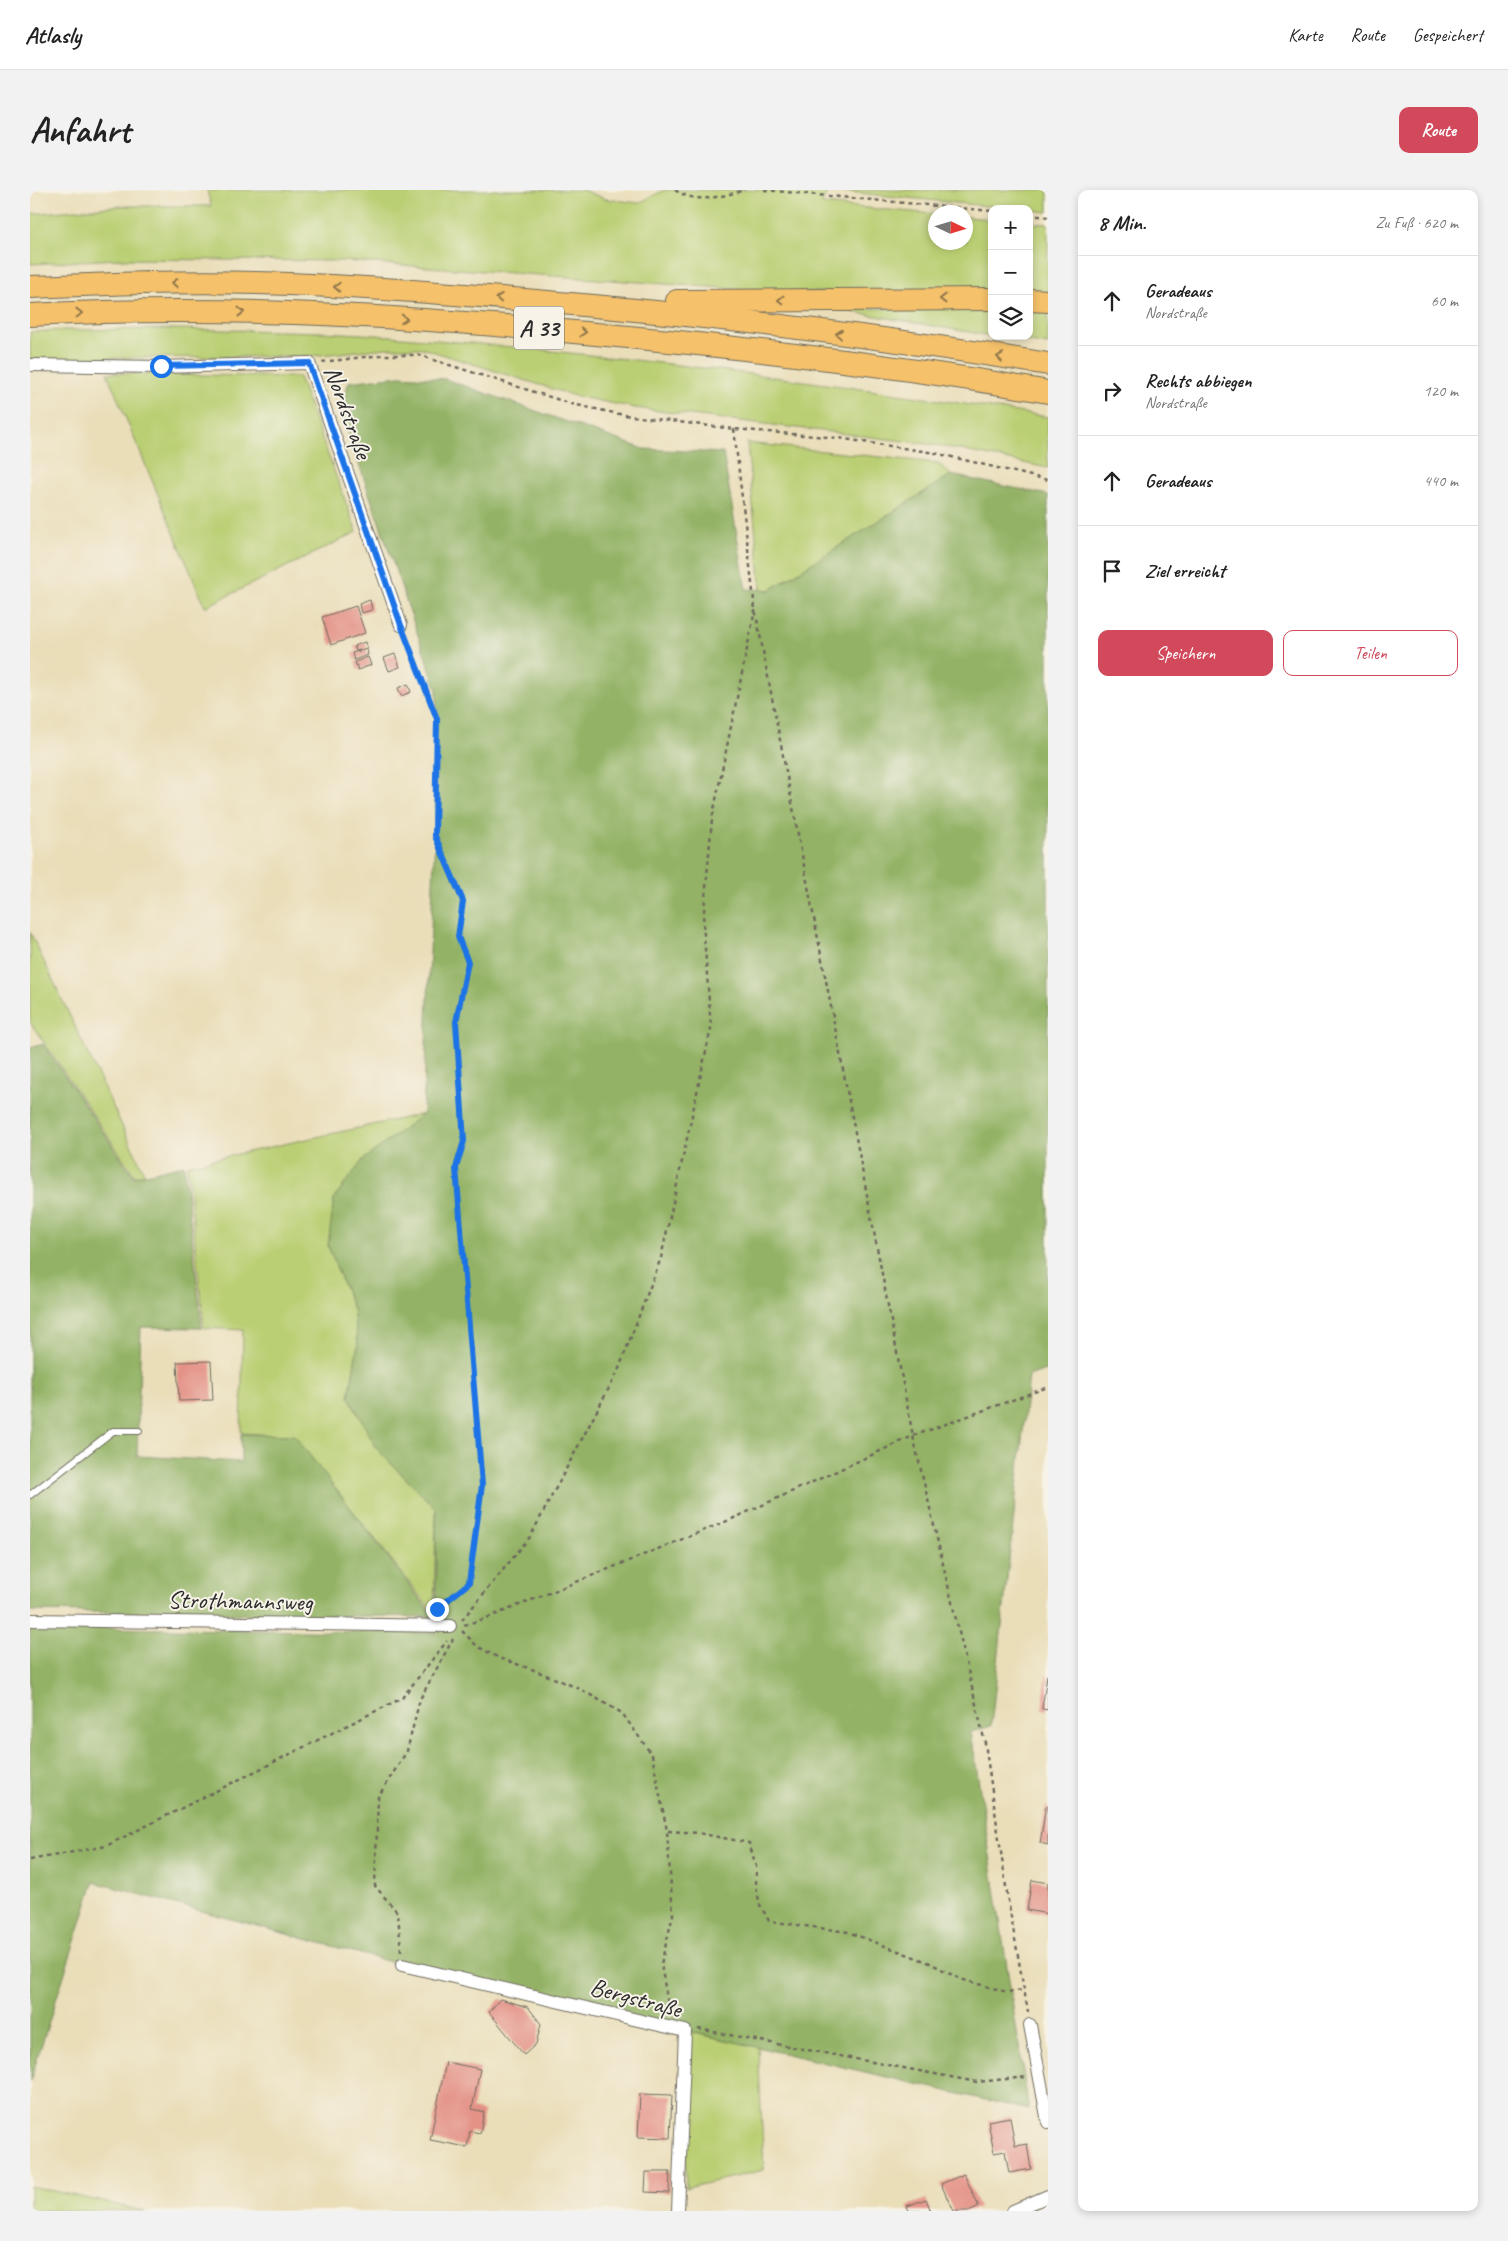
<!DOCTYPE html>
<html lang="de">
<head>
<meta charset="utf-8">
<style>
  body { margin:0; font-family:Caveat,sans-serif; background:#f2f2f2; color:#222 }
  .controls { position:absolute; right:15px; top:15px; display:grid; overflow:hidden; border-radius:10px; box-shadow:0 2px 8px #0003 }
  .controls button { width:45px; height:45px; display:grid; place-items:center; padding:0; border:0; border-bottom:1px solid #e0e0e0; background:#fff; color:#222; font:25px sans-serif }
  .compass { position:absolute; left:898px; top:15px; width:45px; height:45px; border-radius:50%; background:#fff; box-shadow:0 2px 8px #0003; rotate:94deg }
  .stop { position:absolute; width:15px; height:15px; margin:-11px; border:4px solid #1a73e8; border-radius:50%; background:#fff }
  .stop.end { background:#1a73e8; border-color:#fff; box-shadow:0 1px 5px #0008 }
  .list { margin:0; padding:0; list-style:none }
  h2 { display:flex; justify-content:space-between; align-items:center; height:65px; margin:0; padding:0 20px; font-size:21px }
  h2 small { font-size:16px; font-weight:400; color:#767676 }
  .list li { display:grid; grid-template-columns:32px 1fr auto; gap:15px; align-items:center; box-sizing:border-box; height:90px; padding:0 20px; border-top:1px solid #e0e0e0 }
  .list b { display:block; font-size:19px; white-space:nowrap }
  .list p { margin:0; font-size:16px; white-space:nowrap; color:#767676 }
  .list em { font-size:16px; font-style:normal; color:#767676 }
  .actions { display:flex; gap:10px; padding:15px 20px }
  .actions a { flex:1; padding:11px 0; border:1px solid #d1495b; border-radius:10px; text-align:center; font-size:18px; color:#d1495b }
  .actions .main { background:#d1495b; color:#fff }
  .icon { flex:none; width:28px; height:28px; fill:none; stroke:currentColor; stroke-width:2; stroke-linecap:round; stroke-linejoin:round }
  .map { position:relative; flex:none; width:1018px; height:2021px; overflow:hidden; border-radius:10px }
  header { display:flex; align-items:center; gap:30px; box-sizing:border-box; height:70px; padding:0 25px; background:#fff; border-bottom:1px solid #e0e0e0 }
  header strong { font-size:24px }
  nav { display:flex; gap:28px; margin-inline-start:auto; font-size:18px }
  .intro { display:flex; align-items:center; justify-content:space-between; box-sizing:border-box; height:120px; padding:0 30px }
  h1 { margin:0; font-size:35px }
  .button { padding:12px 22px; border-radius:10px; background:#d1495b; color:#fff; font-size:18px; font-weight:700 }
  main { display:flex; gap:30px; padding:0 30px }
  aside { flex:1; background:#fff; border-radius:10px; box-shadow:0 2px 8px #0003 }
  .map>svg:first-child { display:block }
  .green { fill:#bacf73; stroke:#727d4f }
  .forest { fill:#93b265; stroke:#5f6e48 }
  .building { fill:#e49186 }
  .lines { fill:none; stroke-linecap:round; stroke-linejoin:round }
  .service-casing { stroke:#6e6a5d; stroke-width:8 }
  .minor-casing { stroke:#6e6a5d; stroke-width:14 }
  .motorway-casing { stroke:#6e6a5d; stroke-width:24 }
  .path { stroke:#6e6a5d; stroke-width:2.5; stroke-dasharray:4 4; stroke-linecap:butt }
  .service { stroke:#fff; stroke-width:6 }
  .minor { stroke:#fff; stroke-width:12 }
  .motorway { stroke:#f5c16b; stroke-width:22 }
  .oneway { stroke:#90764b }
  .route { stroke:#1a73e8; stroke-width:6 }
  .labels { text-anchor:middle; stroke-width:4; stroke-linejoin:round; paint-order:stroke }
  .shield { fill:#f7f3e8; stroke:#686764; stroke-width:1 }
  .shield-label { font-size:24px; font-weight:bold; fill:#2b2b2b }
  .street-label { font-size:25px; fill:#2b2b2b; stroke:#f7f3e8 }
</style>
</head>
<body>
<header>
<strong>Atlasly</strong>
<nav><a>Karte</a><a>Route</a><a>Gespeichert</a></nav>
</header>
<div class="intro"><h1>Anfahrt</h1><a class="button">Route</a></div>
<main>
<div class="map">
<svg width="1018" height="2021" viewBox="0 0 1018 2021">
  <rect width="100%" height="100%" fill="#f7f3e8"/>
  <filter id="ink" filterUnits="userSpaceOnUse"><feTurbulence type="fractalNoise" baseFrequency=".02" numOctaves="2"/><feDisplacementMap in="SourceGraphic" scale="10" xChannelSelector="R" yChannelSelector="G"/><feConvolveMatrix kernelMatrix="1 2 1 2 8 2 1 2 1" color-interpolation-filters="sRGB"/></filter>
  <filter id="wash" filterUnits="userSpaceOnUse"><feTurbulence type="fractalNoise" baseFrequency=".0096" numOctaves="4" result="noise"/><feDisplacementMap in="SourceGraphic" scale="20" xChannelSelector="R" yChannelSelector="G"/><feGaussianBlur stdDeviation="1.12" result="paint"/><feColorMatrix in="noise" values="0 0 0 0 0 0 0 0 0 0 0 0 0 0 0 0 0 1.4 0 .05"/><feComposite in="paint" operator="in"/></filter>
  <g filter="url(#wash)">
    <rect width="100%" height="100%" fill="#eadeb9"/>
    <g class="green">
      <polygon points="177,0 552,0 576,9 609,13 634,0 1018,0 1018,22 798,0 792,14 905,24 906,52 936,52 936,27 962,29 962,102 748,102 314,71 88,69 0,74 0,24 91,16 181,16"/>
      <polygon points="999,33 1018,34 1018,102 999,102"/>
      <polygon points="962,118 962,146 805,119"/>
      <polygon points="999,120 1018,121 1018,155 966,146 999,146"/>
      <path d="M142,139C214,141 287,140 359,146C580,164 800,192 1018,227V278L906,255L605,218L545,206L392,158H357L281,166L0,169V142L36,140Z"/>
      <polygon points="77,183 269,187 327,342 175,417"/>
      <polygon points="717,253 908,273 921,285 740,400 731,399"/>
      <polygon points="0,742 115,984 105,986 0,832"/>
      <polygon points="393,924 333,970 298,1056 323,1119 328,1154 319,1207 347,1259 406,1319 404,1424 264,1246 211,1243 213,1140 174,1138 157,975"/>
      <polygon points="655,1841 728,1857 734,1980 656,1998"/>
      <polygon points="0,1996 115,2021 0,2021"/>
    </g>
    <g class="forest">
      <polygon points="370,186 415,189 614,259 693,263 716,399 740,400 921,285 1018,305 1018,1179 999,1186 961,1536 941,1542 999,1920 372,1775 64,1692 0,1891 0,1437 406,1443 406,1319 347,1259 319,1207 328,1154 323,1119 298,1056 304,1008 333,970 393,924 405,647 407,500 310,219 319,192"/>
      <polygon points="13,854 104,987 154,975 172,1138 111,1137 107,1266 211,1272 211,1244 264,1245 404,1427 0,1421 0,858"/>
    </g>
    <g id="blocks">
      <g class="building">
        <polygon points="340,410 342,420 331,423 329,414"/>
        <polygon points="326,416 335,443 301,455 292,427"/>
        <polygon points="335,452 337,458 326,461 324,456"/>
        <polygon points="337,459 338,465 324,470 322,463"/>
        <polygon points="365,464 370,477 359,481 354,468"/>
        <polygon points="338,467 341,475 328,480 325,472"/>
        <polygon points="378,494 381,502 371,506 368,498"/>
        <polygon points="181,1171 183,1210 149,1211 147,1172"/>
        <polygon points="1017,1485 1018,1485 1018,1520 1012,1519"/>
        <polygon points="1016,1616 1018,1616 1018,1655 1010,1653"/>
        <polygon points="1002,1690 1018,1693 1018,1724 997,1720"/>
        <polygon points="470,1809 498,1817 511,1834 506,1854 494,1865 459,1822"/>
        <polygon points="416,1872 450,1879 442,1919 454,1922 450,1943 440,1941 437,1957 400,1950"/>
        <polygon points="610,1904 642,1905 640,1948 608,1947"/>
        <polygon points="980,1927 985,1956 997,1954 1001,1979 979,1983 975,1961 964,1963 958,1931"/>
        <polygon points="616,1982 640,1982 639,2003 615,2002"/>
        <polygon points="934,1984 949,2017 941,2021 923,2021 911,1994"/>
        <polygon points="896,2009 901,2021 879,2021 877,2016"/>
      </g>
    </g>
  </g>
  <g filter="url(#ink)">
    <use href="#blocks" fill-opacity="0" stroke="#6e6a5d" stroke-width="1"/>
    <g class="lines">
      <g class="service-casing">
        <polyline id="service" points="0,1305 83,1241 109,1241"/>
      </g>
      <g class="minor-casing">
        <g id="minor">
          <polyline points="0,175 131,177 279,173 371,435"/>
          <polyline points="0,1430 420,1436"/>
          <polyline points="372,1775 655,1841 648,2021"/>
          <polyline points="1000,1835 1018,1932"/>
          <polyline points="983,2021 1018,2006"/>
        </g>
      </g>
      <g class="motorway-casing">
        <g id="motorway">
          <path d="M0,97C75,94 151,91 226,93C339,96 452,106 564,116C716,130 868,149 1018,174"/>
          <polyline points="999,110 1018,111"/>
          <polyline points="647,111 962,109"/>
          <path d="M0,125C181,115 363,125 544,142C702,156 861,174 1018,202"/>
        </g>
      </g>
      <g class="path">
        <path d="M645,0C667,15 692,6 715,0"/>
        <polyline points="734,0 962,21"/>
        <polyline points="999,25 1018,27"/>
        <polyline points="292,172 352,165 388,165 542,214 594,225 704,239 808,248 905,263 1018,290"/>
        <polyline points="704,239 725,419 883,1246 955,1553 978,1710 998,1822"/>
        <polyline points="376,448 407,529 405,647 433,711 428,747 438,772 426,832 434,951 426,978 452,1295 439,1393 407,1419 410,1423"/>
        <polyline points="432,1430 500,1347 588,1181 631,1068 681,838 673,732 682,629 725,420"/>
        <polyline points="434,1435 457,1428 702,1329 883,1246 1018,1197"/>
        <polyline points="432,1441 447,1456 469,1468 504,1480 550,1499 592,1523 622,1565 637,1641 643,1725 631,1774 637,1809 646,1825"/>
        <polyline points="638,1641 668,1643 719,1653 726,1676 726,1697 730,1715 739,1731 818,1742 900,1773 930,1789 977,1802 994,1800"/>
        <polyline points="0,1670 76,1656 372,1508 417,1451"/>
        <polyline points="371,1761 368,1723 345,1696 348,1607 377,1561 390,1509 423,1449"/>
        <polyline points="668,1839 947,1892 997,1887"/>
      </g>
      <use href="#service" class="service"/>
      <use href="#minor" class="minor"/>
      <use href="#motorway" class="motorway"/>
    </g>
    <defs><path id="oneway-chevron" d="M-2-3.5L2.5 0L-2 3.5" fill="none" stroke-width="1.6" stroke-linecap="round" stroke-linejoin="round" transform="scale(1.25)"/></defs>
    <g class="oneway">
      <use href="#oneway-chevron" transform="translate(145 93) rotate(-180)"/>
      <use href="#oneway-chevron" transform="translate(307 97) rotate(-177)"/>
      <use href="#oneway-chevron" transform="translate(469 108) rotate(-176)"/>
      <use href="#oneway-chevron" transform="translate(913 109) rotate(180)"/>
      <use href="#oneway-chevron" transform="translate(751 110) rotate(180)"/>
      <use href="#oneway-chevron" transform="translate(211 122)"/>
      <use href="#oneway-chevron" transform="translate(49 123) rotate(-1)"/>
      <use href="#oneway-chevron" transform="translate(374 129) rotate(4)"/>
      <use href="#oneway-chevron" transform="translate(553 142) rotate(5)"/>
      <use href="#oneway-chevron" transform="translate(809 144) rotate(-173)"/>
      <use href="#oneway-chevron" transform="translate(970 167) rotate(-171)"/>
    </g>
  </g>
  <g class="lines" filter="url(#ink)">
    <polyline class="route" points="131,176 279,173 371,435 407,529 405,646 433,711 428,747 438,772 426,832 434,951 426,978 452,1295 439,1393 407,1419"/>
  </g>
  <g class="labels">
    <rect class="shield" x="484" y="116.5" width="50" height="43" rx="4"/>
    <g class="shield-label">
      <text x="509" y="146">A 33</text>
    </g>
    <g class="street-label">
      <text transform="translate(319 222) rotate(70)" y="9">Nordstraße</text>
      <text transform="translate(210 1410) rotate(1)" y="9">Strothmannsweg</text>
      <text transform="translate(606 1807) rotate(15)" y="9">Bergstraße</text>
    </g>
  </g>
</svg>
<div class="controls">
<button>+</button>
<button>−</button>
<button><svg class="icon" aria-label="layers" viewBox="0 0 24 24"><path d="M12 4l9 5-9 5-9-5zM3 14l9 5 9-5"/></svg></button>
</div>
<svg class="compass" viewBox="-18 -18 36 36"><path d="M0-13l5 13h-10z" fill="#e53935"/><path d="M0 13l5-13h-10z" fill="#767676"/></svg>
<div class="stop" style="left:131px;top:176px"></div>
<div class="stop end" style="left:407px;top:1419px"></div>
</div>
<aside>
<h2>8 Min.<small>Zu Fuß · 620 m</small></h2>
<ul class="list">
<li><svg class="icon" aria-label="ahead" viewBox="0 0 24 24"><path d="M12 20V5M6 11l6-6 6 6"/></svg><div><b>Geradeaus</b><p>Nordstraße</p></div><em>60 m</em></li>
<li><svg class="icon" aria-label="right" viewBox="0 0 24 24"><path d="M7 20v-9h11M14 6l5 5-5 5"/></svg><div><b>Rechts abbiegen</b><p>Nordstraße</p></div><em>120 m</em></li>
<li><svg class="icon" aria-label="ahead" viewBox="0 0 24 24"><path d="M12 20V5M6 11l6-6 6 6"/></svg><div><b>Geradeaus</b></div><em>440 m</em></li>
<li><svg class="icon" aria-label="arrive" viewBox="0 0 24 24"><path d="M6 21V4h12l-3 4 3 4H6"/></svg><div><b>Ziel erreicht</b></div></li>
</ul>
<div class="actions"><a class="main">Speichern</a><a>Teilen</a></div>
</aside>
</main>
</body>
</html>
